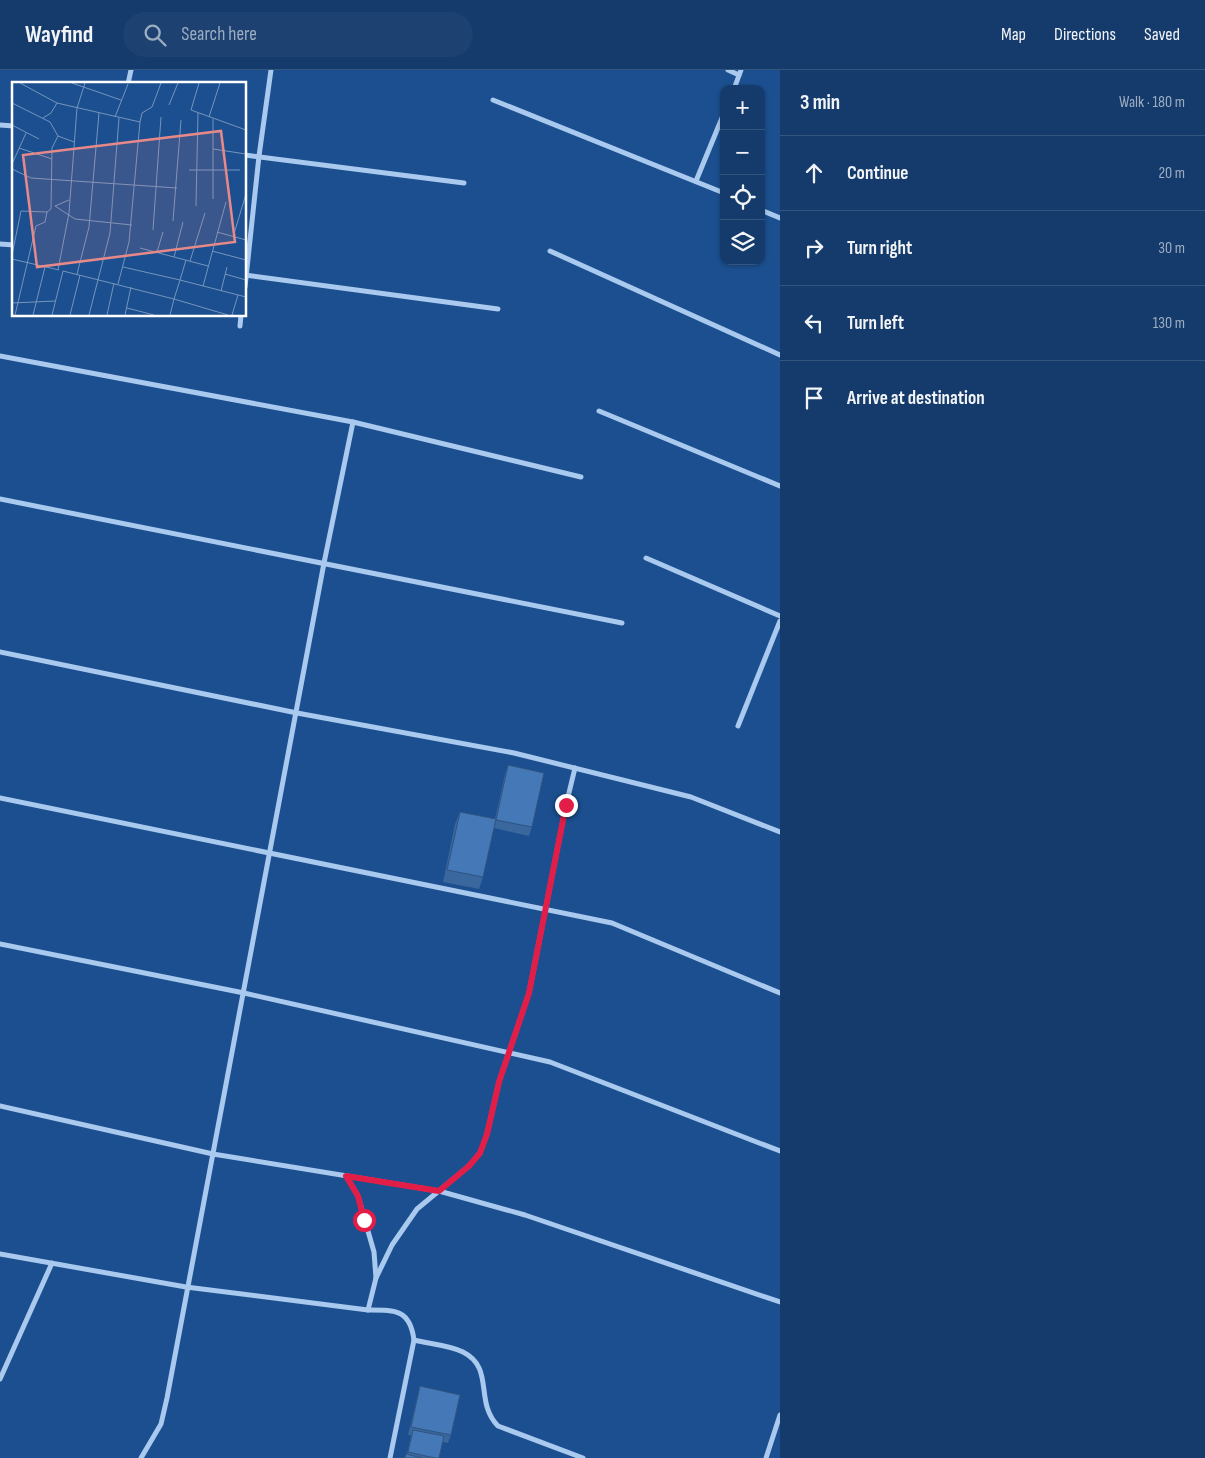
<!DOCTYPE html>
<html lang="en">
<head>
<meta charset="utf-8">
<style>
  body { margin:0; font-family:"Sofia Sans Condensed",sans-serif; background:#1d4271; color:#f1f3f6 }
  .controls { position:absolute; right:15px; top:15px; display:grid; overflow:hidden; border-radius:10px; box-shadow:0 1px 4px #0004 }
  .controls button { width:45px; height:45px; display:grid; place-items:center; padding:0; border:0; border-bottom:1px solid #33557e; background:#143b6b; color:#f1f3f6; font:25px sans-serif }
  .stop { position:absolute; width:15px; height:15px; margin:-11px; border:4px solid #e11d48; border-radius:50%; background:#fff }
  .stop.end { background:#e11d48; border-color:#fff; box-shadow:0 1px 5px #0008 }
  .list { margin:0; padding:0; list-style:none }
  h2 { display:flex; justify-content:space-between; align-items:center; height:65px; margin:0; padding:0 20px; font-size:21px }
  h2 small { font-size:16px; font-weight:400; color:#9dadc1 }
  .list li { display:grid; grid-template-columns:32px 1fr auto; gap:15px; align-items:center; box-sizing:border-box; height:75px; padding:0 20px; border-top:1px solid #33557e }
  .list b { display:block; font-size:19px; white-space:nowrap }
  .list em { font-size:16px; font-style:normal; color:#9dadc1 }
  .icon { flex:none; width:28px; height:28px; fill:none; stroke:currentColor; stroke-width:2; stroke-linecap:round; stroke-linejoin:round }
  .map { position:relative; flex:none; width:780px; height:1388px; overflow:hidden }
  header { display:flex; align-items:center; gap:30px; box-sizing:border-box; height:70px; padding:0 25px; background:#143b6b; border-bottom:1px solid #33557e }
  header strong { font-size:24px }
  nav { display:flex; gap:28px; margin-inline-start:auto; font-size:18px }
  .search { width:350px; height:45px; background:#1d4271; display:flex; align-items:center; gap:12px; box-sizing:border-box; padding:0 18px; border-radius:28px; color:#9dadc1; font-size:19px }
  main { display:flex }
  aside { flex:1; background:#143b6b }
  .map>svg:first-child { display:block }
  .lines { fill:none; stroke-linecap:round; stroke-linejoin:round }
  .street { stroke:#a9c9ee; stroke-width:5 }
  .wall { fill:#3a679d }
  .building { fill:#4478b7; stroke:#305480 }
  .route { stroke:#e11d48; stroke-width:6 }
  .inset-road { fill:none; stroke:#7695bc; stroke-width:1 }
  .view { fill:#e88989; fill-opacity:0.15; stroke:#e88989; stroke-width:2.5 }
  .inset-edge { fill:none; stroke:#fff; stroke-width:2.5 }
</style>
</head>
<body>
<header>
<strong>Wayfind</strong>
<div class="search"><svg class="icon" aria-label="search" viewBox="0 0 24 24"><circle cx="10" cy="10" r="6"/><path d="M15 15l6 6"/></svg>Search here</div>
<nav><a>Map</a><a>Directions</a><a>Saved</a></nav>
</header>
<main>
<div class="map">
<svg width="780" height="1388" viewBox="0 0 780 1388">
  <rect width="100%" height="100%" fill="#1b4f8f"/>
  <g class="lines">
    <g class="street">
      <polyline points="728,0 739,5"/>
      <polyline points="128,14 131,0"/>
      <polyline points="734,19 741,0"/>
      <polyline points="493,30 724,123"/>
      <polyline points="0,55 14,56"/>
      <polyline points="245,85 464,113"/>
      <polyline points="696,111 724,43"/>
      <polyline points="761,140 780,148"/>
      <polyline points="0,174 14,175"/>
      <polyline points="550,181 780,285"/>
      <polyline points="245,205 498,239"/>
      <polyline points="245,217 259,86 271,0"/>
      <polyline points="240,256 241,245"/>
      <polyline points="0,286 353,352 581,407"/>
      <polyline points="599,341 780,416"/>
      <polyline points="0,429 622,553"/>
      <polyline points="646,488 780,546"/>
      <polyline points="0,582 297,643 514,683 691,727 780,762"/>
      <polyline points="738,656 780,551"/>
      <polyline points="0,728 612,853 780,923"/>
      <polyline points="0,874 244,923 550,992 780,1081"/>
      <polyline points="0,1036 213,1084 439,1121 525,1145 780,1232"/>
      <polyline points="346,1106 358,1126 374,1182 376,1208 368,1240"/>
      <path d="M0,1184L186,1217L368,1240C395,1240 410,1239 414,1270L390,1388"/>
      <polyline points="376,1208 392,1175 417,1139 469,1096 480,1083 487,1064 499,1012 529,923 566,735 575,698"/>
      <path d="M414,1270C429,1274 449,1275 463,1282C495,1298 474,1332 498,1356L583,1388"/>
      <polyline points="0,1309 52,1193"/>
      <polyline points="141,1388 161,1354 167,1328 324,493 353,352"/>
      <polyline points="766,1388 780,1345"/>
    </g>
  </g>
  <g class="wall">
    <polygon points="508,695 532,757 529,766 494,758 483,807 479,819 443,812 455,754 460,742 495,749 505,704"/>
    <polygon points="420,1316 451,1365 448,1373 443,1372 439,1388 404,1388 406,1384 407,1384 411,1365 408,1365 418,1324"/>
  </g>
  <g class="building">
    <polygon points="508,695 544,703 532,757 496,750"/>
    <polygon points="460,742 496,749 483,807 447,800"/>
    <polygon points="420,1316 460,1325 451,1365 411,1357"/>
    <polygon points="413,1360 444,1366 439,1388 435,1388 408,1382"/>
    <polygon points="406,1384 422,1388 405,1388"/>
  </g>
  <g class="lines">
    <polyline class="route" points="364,1150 358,1126 346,1106 439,1121 469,1096 480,1083 487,1064 499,1012 529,923 566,735"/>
  </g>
  <g transform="translate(12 12)">
    <rect width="234" height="234" fill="#1b4f8f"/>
    <path class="inset-road" d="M8,1L45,21L128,40M60,1L109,18M187,1L179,28L234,48M0,21L38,40L46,54L62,60M157,23L166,1M103,35L116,2M197,35L208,1M31,36L39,31L45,21M201,37V117M0,43L27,57M7,66L40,77M201,67L234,72M0,82L14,51M0,87L19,96L165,106M177,88H228M43,124L63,137L120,143M43,124L57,118M184,124L186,31M161,139L169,38M141,148L149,35M205,150L234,158M221,155L234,112M128,166L196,184M200,169L234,178M145,170L151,150M0,173L9,129L35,130L39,127L40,66L46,54M162,175L171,140M0,177L47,188M178,179L193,131M111,185L168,198L174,178M46,188L57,131L65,26L73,1M65,192L77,145L87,31M213,192L234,198M106,202L117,160L128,40L130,31L140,25L149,1M191,204L214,120M209,209L215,185M0,221L43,219M115,226L142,233M3,233L24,144L33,140L35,130M21,233L33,185M40,233L51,189L162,217L168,198L234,215M58,233L68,193M77,233L98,151L107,36M95,233L102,201M113,233L119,205M158,233L162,217L216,233M220,233L226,213"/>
    <path class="view" d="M209,49L223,160L25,185L11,73Z"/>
    <rect width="234" height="234" class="inset-edge"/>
  </g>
</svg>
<div class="controls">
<button>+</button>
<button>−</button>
<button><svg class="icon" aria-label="locate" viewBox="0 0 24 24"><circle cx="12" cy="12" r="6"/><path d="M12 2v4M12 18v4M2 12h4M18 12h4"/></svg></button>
<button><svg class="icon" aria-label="layers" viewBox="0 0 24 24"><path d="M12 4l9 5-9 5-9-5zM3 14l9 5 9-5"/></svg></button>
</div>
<div class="stop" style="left:364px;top:1150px"></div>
<div class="stop end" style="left:566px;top:735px"></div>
</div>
<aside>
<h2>3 min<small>Walk · 180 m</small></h2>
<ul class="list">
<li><svg class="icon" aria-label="ahead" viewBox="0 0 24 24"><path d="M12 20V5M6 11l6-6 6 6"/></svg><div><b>Continue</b></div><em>20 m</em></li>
<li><svg class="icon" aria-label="right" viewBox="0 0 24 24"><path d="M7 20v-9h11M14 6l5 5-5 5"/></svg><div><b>Turn right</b></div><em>30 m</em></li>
<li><svg class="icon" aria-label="left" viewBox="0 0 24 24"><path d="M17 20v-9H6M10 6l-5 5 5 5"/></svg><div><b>Turn left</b></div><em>130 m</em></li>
<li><svg class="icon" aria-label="arrive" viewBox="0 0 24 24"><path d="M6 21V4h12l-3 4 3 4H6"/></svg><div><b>Arrive at destination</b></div></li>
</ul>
</aside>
</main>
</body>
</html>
